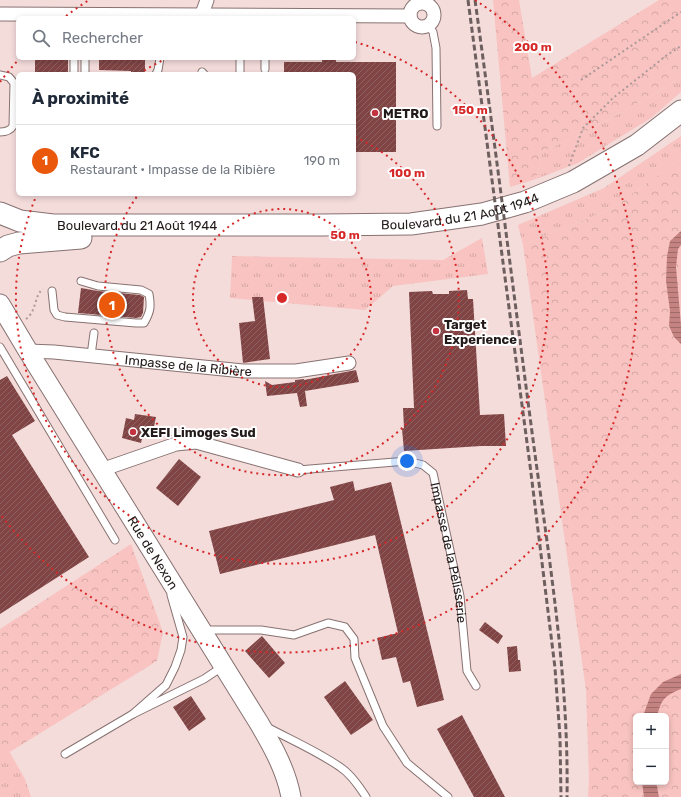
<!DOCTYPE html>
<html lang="fr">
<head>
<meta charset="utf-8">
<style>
  body { margin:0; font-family:Rubik,sans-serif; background:#f2f2f3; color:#1f2937 }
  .controls { position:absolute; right:12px; bottom:12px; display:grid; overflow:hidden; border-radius:6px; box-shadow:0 2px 6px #0003 }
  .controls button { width:36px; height:36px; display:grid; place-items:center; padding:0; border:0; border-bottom:1px solid #e0e1e3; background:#fff; color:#1f2937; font:20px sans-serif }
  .you { position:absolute; left:407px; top:461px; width:14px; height:14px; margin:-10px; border:3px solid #fff; border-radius:50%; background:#1a73e8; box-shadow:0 0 0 6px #1a73e833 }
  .badge { display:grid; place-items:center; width:26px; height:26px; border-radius:50%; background:#ea580c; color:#fff; font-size:13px; font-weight:700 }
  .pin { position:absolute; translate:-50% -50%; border:2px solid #fff; box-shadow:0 1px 4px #0006 }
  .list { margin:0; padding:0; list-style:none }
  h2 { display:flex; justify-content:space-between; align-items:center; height:52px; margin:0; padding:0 16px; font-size:17px }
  h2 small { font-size:13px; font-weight:400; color:#747a83 }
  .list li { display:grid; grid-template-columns:26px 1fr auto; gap:12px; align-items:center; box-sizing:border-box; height:72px; padding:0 16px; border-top:1px solid #e0e1e3 }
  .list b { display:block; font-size:15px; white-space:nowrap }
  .list p { margin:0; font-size:13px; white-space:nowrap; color:#747a83 }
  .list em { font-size:13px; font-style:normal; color:#747a83 }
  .icon { flex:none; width:22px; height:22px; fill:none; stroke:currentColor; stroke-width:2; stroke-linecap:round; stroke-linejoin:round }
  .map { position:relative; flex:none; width:681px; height:797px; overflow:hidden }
  .search { position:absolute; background:#fff; box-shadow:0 2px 6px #0003; left:16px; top:16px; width:340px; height:44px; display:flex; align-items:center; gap:10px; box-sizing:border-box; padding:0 14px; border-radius:6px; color:#747a83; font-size:15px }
  .panel { position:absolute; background:#fff; box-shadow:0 2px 6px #0003; left:16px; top:72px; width:340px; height:124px; border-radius:6px }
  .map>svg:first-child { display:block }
  .grass { fill:url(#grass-tufts) }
  .forest { fill:url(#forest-crowns); fill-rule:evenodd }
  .water { fill:url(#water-rules) }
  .building { fill:url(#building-hatch) }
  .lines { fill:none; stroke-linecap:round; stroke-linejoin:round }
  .service-casing { stroke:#877271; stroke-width:9 }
  .minor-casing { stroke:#877271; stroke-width:15 }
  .secondary-casing { stroke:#877271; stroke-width:21 }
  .primary-casing { stroke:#877271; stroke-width:23 }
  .path { stroke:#ac9998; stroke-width:2; stroke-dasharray:2 3; stroke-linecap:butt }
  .service { stroke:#fff; stroke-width:7 }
  .minor { stroke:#fff; stroke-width:13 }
  .secondary { stroke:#fff; stroke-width:19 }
  .primary { stroke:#fff; stroke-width:21 }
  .rail { stroke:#6e5f5f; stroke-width:3; stroke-dasharray:6 3; stroke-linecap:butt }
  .ring { fill:none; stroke:#d62828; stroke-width:2; stroke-dasharray:2 4 }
  .poi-dot { fill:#c3323f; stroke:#fff; stroke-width:1.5 }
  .labels { text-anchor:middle; stroke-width:4; stroke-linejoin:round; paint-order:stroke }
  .poi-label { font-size:13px; font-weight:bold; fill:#231a1a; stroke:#fff; text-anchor:start }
  .street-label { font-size:13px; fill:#231a1a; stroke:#fff }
  .centre { fill:#d62828; stroke:#fff; stroke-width:2 }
  .ring-label { font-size:12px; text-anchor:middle; font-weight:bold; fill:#d62828; stroke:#fff; stroke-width:4; stroke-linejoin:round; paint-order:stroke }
</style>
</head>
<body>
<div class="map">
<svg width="681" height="797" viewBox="0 0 681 797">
  <defs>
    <pattern id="grass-tufts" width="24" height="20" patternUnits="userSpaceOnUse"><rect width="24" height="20" fill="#f8c3c0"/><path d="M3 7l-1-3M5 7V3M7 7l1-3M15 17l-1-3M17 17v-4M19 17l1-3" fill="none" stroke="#d4a7a4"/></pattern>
    <pattern id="forest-crowns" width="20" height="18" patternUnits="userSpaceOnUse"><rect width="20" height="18" fill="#f8c3c0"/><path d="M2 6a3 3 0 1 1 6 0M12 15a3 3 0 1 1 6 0" fill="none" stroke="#d4a7a4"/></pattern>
    <pattern id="water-rules" width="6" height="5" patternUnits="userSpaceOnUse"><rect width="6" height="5" fill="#c48280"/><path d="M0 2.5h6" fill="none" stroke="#9f6a68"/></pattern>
    <pattern id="building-hatch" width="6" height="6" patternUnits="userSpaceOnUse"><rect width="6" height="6" fill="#804444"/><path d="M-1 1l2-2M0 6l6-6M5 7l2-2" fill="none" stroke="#8f6262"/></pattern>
  </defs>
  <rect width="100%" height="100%" fill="#f4dcdb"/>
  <g class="grass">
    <polygon points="681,76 681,92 651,118 578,163 536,179 542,152 586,132 668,86"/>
    <polygon points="681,136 681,159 609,210 523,245 518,225 604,188"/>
    <polygon points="482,238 488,274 393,286 365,310 230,298 232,256 443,260"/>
    <polygon points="9,751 25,779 31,797 0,797 0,757"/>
  </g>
  <g class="forest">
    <polygon points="493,0 519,0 532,78 659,0 681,0 681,76 668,86 586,132 542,152 536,179 510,187"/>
    <path d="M681,159V797H588L589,779L586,690L523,245L609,210ZM636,716H666V782H636Z"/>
    <polygon points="131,544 163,632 157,661 0,758 0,629"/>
  </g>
  <g class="water">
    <polygon points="681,231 681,245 678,249 676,267 681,325 681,344 674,337 669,326 670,311 666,281 667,256 670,241"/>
    <path d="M681,674V689C664,696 662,699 657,716H643L651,694L663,682Z"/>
    <polygon points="642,782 656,782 659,797 644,797"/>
  </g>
  <g class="building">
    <rect x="35" y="58" width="33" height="16"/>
    <polygon points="99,58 145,58 145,74 131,74 131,71 99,70"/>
    <polygon points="322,58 336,58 336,62 396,62 396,152 354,152 354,74 284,74 284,62 322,62"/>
    <polygon points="81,288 98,291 140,295 144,297 143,313 141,317 136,318 78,313"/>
    <polygon points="467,290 468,299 473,299 480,415 504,414 506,446 481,446 404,451 402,429 404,428 403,408 414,408 409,292 432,291 433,294 449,294 449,291"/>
    <polygon points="252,297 263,297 270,359 243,363 239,323 255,321"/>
    <polygon points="356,370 359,382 305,391 307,406 300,407 297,393 267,396 265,381 272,385 295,382 295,380 304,379 304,380"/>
    <polygon points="7,376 35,421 12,435 89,557 0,614 0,380"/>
    <polygon points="135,414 156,417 152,436 143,435 141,443 122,438 126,418 134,420"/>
    <polygon points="179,459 201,477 178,506 156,488"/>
    <polygon points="353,481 355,491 391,482 444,700 417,707 410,681 403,683 396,657 382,660 377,638 398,633 375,535 220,574 209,531 334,500 330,487"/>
    <polygon points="485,622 503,636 498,644 479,630"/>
    <polygon points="262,636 285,663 269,678 245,651"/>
    <polygon points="517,646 518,660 520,660 521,671 509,672 507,647"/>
    <polygon points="345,681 373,720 351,735 324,697"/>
    <polygon points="191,696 206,719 189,731 173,707"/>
    <polygon points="462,715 505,797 474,797 437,729"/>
  </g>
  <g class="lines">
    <g class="service-casing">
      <g id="service">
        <polyline points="428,25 433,32 436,48 437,126"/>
        <polyline points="85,58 85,74"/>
        <polyline points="265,69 265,58"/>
        <polyline points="202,72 204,74"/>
        <polyline points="74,74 74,58"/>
        <polyline points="156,74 158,70 160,58"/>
        <polyline points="240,74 240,58"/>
        <path d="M0,75L9,77L14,83L13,126C10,131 5,132 0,132"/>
        <path d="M52,291L54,310L57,315L65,317L136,323H144C151,311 151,306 149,294L141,290L98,286L81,281"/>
        <polyline points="0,347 115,540"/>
        <polyline points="91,355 94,333"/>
        <path id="s1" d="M298,470L407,461L423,465L433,473L460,596L467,671L476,686"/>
        <polyline points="171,595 183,637 181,650 175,667 166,685 133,714 204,679 222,667"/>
        <polyline points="203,630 261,630 294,635 328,623 345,627 354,639 355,658 383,726 407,763 448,797"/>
        <path d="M267,727C291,740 317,751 340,767C351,774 359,786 366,797"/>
        <polyline points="65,754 133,714"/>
      </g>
    </g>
    <g class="minor-casing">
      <g id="minor">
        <circle cx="422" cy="15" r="12"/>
        <polyline points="0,14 410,16"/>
        <polyline points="202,14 207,0"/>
        <path id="s2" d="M28,351L54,352L243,371H296L349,363"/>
        <polyline points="101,470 176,444 196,442 298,470"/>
      </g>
    </g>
    <g class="secondary-casing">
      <g id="secondary">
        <path id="s3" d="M0,304L28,351L259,723C273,747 286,770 291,797"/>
      </g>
    </g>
    <g class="primary-casing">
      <g id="primary">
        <path id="s4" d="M0,213L20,221L53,225H321L411,224L482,214L525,202L573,182L637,145L681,111"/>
        <polyline points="0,251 8,246 19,243 81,238"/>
      </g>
    </g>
    <g class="path">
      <polyline points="581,80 681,12"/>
      <polyline points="569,166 583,128 613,98 667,55 681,46"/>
      <path d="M26,319C37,311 34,295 43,289"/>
    </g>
    <use href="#service" class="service"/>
    <use href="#minor" class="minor"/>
    <use href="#secondary" class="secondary"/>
    <use href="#primary" class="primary"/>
    <g class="rail">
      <polyline points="468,0 530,465 555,668 560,737 561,797"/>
      <path d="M475,0C495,144 513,288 532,432C548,553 569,675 567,797"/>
    </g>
  </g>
  <g class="ring">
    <circle cx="282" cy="298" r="89"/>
    <path d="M355 137A177 177 0 1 1 138 195"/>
    <path d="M139 74A266 266 0 0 1 165 59M355 42A266 266 0 1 1 37 194"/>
    <path d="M0 82A355 355 0 0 1 20 58M66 16A355 355 0 0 1 89 0M475 0A355 355 0 1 1 0 514"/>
  </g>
  <g class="poi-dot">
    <circle cx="375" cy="113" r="4"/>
    <circle cx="436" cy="331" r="4"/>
    <circle cx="133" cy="432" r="4"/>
  </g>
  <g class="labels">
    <g class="poi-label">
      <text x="383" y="118">METRO</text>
      <text x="444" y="329">Target<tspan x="444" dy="15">Experience</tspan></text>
      <text x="141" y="437">XEFI Limoges Sud</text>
    </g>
    <g class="street-label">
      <text dy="5" stroke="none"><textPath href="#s4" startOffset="463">Boulevard du 21 Août 1944</textPath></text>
      <text dy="5" stroke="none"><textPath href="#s4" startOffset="139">Boulevard du 21 Août 1944</textPath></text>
      <text dy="5" stroke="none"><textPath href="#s2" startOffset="161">Impasse de la Ribière</textPath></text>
      <text dy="5" stroke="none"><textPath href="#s3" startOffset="292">Rue de Nexon</textPath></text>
      <text dy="5" stroke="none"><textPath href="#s1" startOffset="220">Impasse de la Pélisserie</textPath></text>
    </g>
  </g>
  <circle cx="282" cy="298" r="6" class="centre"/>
  <g class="ring-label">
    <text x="533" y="51">200 m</text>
    <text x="470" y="114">150 m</text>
    <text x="407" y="177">100 m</text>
    <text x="345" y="239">50 m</text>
  </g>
</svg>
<div class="controls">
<button>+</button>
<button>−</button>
</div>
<div class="you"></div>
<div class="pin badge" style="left:112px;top:305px">1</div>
<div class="search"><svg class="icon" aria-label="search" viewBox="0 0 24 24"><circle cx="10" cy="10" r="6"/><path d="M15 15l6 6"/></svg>Rechercher</div>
<section class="panel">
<h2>À proximité<small></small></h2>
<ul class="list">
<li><span class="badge">1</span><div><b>KFC</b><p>Restaurant · Impasse de la Ribière</p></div><em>190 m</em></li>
</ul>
</section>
</div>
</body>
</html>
